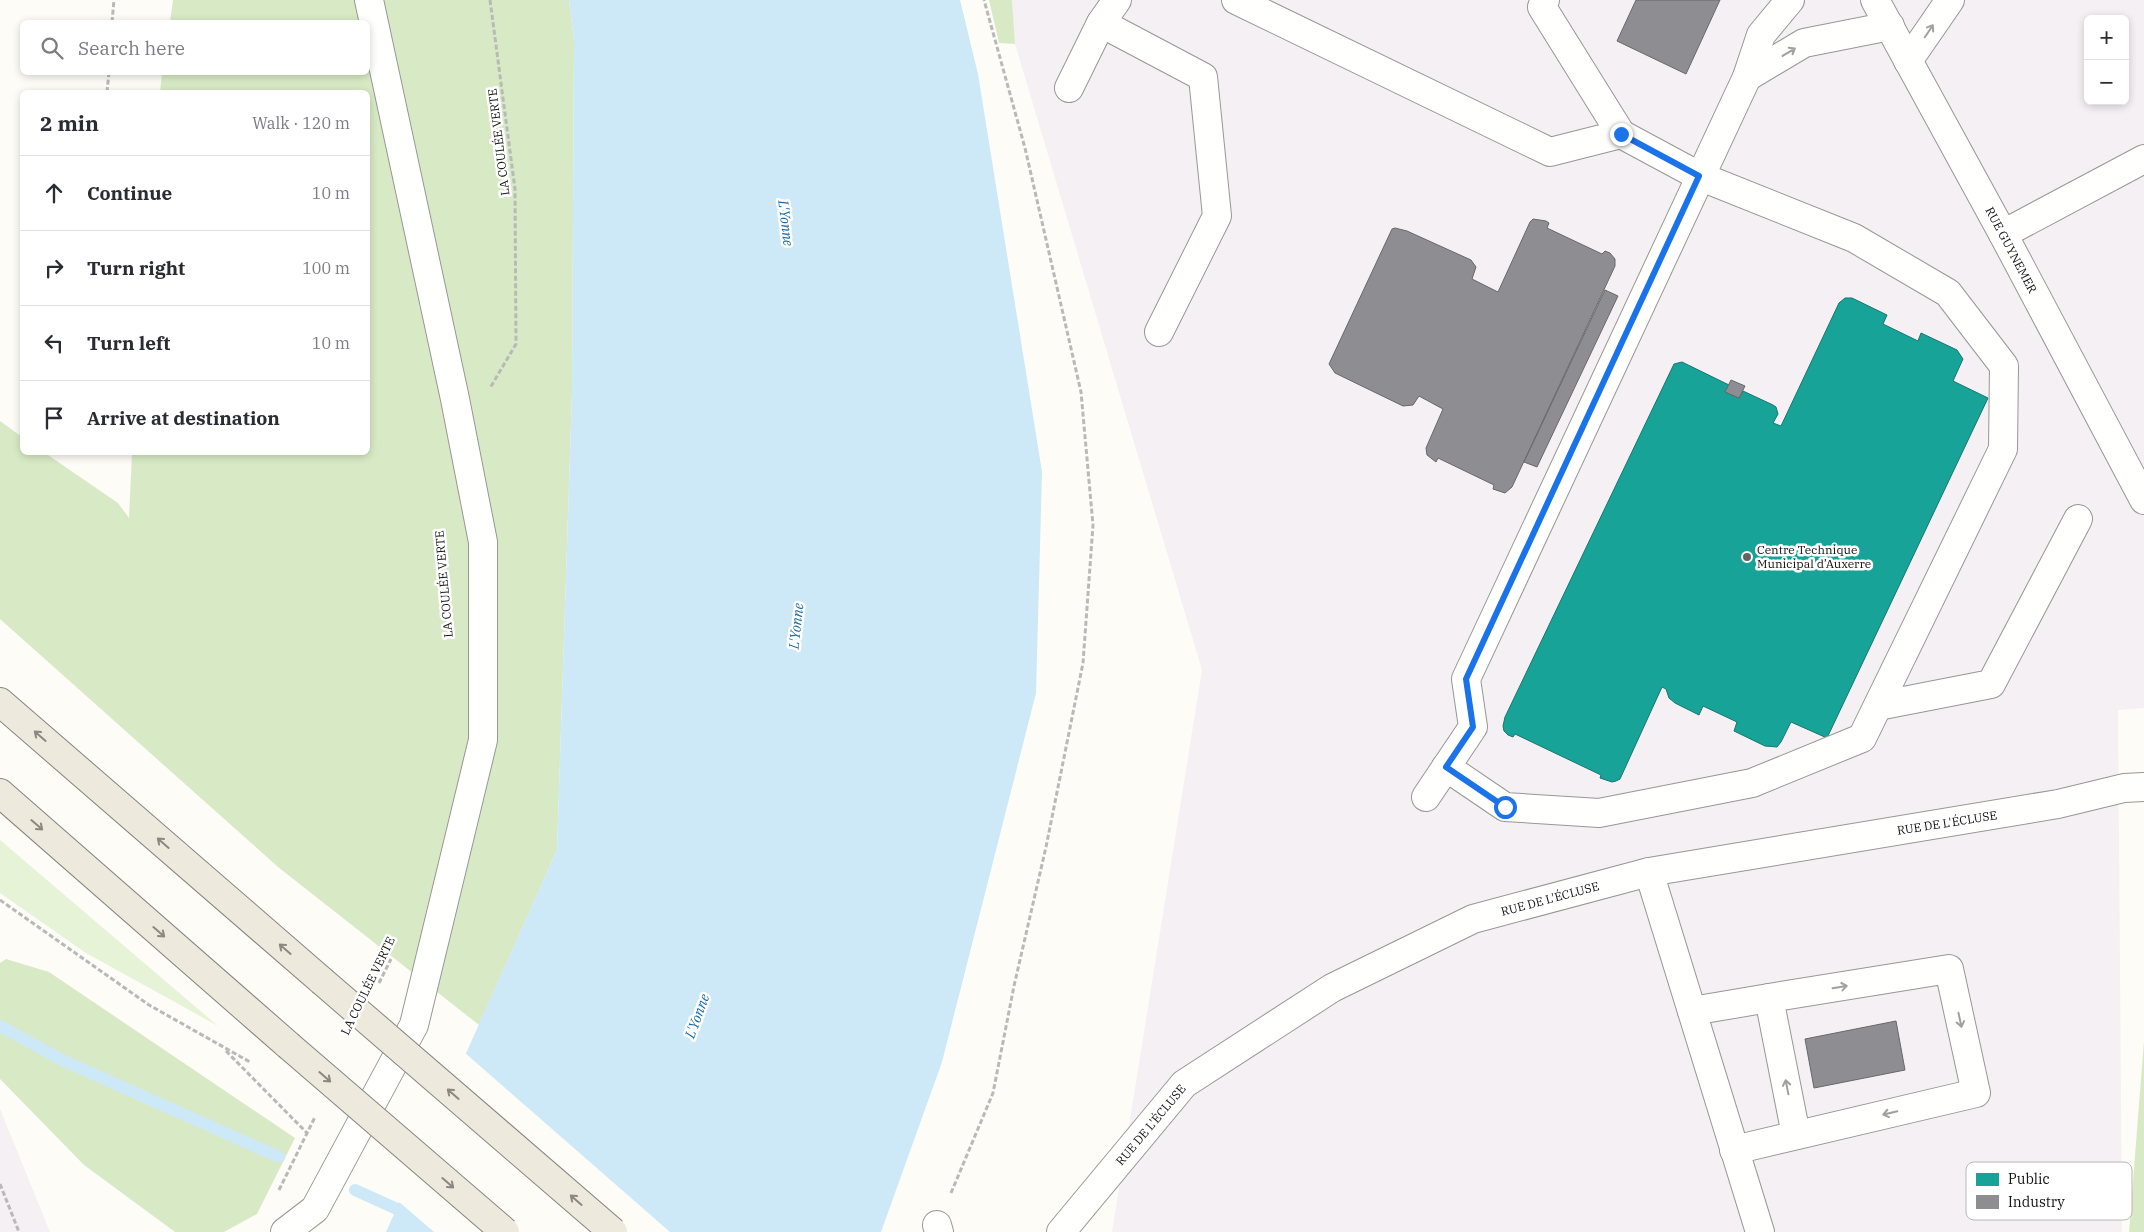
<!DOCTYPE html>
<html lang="en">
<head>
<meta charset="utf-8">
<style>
  body { margin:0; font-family:"IBM Plex Serif",serif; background:#f2f2f3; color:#2b2b33 }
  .controls { position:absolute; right:15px; top:15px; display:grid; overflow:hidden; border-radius:8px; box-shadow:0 2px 8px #0003 }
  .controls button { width:45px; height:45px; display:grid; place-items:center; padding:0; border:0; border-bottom:1px solid #e1e1e2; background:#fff; color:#2b2b33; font:25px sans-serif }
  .stop { position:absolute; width:15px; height:15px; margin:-11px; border:4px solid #1a73e8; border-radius:50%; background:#fff }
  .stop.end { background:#1a73e8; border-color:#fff; box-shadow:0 1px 5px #0008 }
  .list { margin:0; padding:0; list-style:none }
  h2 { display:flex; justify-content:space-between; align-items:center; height:65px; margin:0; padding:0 20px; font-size:21px }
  h2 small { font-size:16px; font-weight:400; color:#7c7c81 }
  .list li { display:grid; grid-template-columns:32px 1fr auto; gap:15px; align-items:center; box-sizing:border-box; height:75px; padding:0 20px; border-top:1px solid #e1e1e2 }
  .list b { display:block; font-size:19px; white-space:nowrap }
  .list em { font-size:16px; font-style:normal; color:#7c7c81 }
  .icon { flex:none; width:28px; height:28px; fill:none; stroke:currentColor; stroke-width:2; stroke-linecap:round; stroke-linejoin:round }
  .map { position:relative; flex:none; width:2144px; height:1232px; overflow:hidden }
  .search { position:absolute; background:#fff; box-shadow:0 2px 8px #0003; left:20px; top:20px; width:350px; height:55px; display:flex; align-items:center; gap:12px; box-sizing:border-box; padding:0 18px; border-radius:8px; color:#7c7c81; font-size:19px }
  .panel { position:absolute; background:#fff; box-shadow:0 2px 8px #0003; left:20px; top:90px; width:350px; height:365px; border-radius:8px }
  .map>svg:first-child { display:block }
  .industrial { fill:#f5f0f3; fill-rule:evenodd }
  .green { fill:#e7f3d7 }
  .forest { fill:#d8eac5 }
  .water { fill:#cde8f7 }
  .pier { fill:#fdfcf7 }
  .public { fill:#17a398; stroke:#157770 }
  .industry { fill:#8d8d92; stroke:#68686b }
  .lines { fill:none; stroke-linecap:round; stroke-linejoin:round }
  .stream { stroke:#cde8f7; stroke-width:12 }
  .minor-casing { stroke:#979795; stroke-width:30 }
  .major-casing { stroke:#858482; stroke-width:30 }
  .path { stroke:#b9b9b8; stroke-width:3; stroke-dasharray:5 2.5; stroke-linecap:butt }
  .minor { stroke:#fffffe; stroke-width:28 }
  .major { stroke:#ede9dc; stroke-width:28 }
  .major-bridge-casing { stroke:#858482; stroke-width:30; stroke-linecap:butt }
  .major-bridge { stroke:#ede9dc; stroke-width:28 }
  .oneway { stroke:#a0a09f }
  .oneway2 { stroke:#8a8881 }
  .route { stroke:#1a73e8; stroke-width:6 }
  .poi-dot { fill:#646362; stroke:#fff; stroke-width:2 }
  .labels { text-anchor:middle; stroke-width:5; stroke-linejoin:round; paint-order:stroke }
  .street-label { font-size:12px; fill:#111; stroke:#fff }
  .poi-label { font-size:12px; fill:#111; stroke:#fff; text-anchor:start }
  .water-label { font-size:14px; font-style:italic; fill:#1768a6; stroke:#fff }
  .key { fill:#fff; stroke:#b8b8b8; stroke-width:1 }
  .key-label { font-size:14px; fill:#111 }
</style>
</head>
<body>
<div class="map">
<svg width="2144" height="1232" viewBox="0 0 2144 1232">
  <rect width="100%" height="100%" fill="#fdfcf7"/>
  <g class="industrial">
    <path d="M1012,0H2144V708L2118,710L2122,1232H1112L1202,670L1015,44ZM2088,19H2125V101H2088Z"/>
    <polygon points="0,1109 50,1232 0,1232"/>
  </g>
  <polygon class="green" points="0,840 218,1026 86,953 0,893"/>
  <g class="forest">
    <polygon points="173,0 569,0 574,40 572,394 557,850 479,1025 278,867 0,619 0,421 22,437 22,452 45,453 118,503 129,518 132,453 368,452 368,92 160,92 162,73 368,72 368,22 170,22"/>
    <polygon points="989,0 1012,0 1015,44 999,43"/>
    <polygon points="6,959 49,972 295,1138 257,1214 224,1232 175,1232 84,1165 0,1079 0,963"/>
    <polygon points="2144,1041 2144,1232 2129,1232"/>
  </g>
  <polygon class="water" points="569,0 960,0 978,74 1042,472 1036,693 942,1062 881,1232 386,1232 557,850 572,394 574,40"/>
  <polygon class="pier" points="464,1052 670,1232 434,1232 398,1201"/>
  <polygon class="public" points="1845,298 1852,298 1887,315 1883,324 1918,341 1921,333 1957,350 1963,359 1953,381 1988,398 1827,738 1791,722 1781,742 1777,747 1765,746 1734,731 1737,722 1703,706 1699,715 1675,703 1669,698 1666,689 1662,687 1620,779 1616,781 1612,782 1600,778 1601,775 1515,734 1513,737 1508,735 1504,731 1503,726 1505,717 1674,364 1682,362 1729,385 1725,392 1739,398 1743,391 1773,405 1776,407 1778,414 1773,423 1781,426 1839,303"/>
  <g class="industry">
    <polygon points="1636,0 1720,0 1686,74 1617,41"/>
    <polygon points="1533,219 1546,221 1549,223 1547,228 1602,254 1605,251 1610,253 1615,259 1615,266 1512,487 1505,493 1493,489 1494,485 1438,458 1436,462 1427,455 1426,448 1443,409 1419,396 1413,405 1403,406 1335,373 1329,364 1392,229 1395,228 1407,231 1471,260 1476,267 1472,279 1498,292 1530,222"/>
    <polygon points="1605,290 1618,296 1537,467 1524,462"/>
    <polygon points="1731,380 1745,386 1739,398 1725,392"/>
    <polygon points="1896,1021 1905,1070 1814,1088 1805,1039"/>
  </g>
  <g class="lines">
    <g class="stream">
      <polyline points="0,1026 64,1061 279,1157"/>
      <polyline points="355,1190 397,1209 422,1232"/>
    </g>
    <g class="minor-casing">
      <g id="minor">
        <polyline points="1117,0 1101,23 1203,77 1217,216 1159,332"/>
        <polyline points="1236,0 1550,152 1621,134 1699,176 1854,238 1948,293 2004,366 2003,449 1862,738 1752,783 1599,813 1505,807 1446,767"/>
        <polyline points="1545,0 1542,7 1621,134"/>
        <polyline points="1875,0 2003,234 2144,500"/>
        <polyline points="1908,61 1950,0"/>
        <polyline points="1747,77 1804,43 1890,26"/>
        <polyline points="1069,88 1101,23"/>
        <polyline points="2003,234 2144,159"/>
        <polyline points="1878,706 1991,684 2078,519"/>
        <polyline points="1426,797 1473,727 1466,679 1747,77 1761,35 1790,0"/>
        <polyline points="1649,872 1760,1232"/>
        <polyline points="1692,1011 1769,998"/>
        <polyline points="1734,1150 1976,1093 1949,969 1769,998 1796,1135"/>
        <polyline points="937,1225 939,1232"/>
        <polyline points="285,1232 315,1209 414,1025 483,740 483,542 455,399 369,0"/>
        <polyline points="1061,1232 1184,1084 1332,988 1473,919 1649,872 2058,804 2124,788 2144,787"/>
      </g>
    </g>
    <g class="major-casing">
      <g id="major">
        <polyline points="0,702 322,981"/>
        <polyline points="0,793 288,1045"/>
      </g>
    </g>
    <g class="path">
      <polyline points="490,0 515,189 516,344 490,388"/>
      <polyline points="112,22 114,0"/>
      <polyline points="107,92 109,72"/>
      <polyline points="0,900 149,1005 250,1062"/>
      <polyline points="379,983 391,959"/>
      <polyline points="226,1051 307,1133"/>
      <polyline points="0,1184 19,1232"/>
      <polyline points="279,1190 315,1117"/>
      <polyline points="951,1193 993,1093 1014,986 1046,847 1083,663 1093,525 1081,392 1025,148 984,0"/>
    </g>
    <use href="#minor" class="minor"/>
    <use href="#major" class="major"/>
    <g class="major-bridge-casing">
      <g id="major-bridge">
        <polyline points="322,981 613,1232"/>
        <polyline points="288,1045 505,1232"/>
      </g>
    </g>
    <use href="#major-bridge" class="major-bridge"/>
  </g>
  <defs><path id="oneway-shaft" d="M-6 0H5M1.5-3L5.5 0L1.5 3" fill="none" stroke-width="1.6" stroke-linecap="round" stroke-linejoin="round" transform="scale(1.25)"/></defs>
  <g class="oneway">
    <use href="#oneway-shaft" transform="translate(1929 31) rotate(-56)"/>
    <use href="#oneway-shaft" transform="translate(1789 52) rotate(-31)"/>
    <use href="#oneway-shaft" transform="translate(1840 987) rotate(-9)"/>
    <use href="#oneway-shaft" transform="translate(1960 1020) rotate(78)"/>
    <use href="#oneway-shaft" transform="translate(1787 1087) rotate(-101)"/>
    <use href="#oneway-shaft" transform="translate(1890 1113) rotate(167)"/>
  </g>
  <g class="oneway2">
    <use href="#oneway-shaft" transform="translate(40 736) rotate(-139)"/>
    <use href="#oneway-shaft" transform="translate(37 825) rotate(41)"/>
    <use href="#oneway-shaft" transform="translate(163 843) rotate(-139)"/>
    <use href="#oneway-shaft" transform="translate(159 932) rotate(41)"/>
    <use href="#oneway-shaft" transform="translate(285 949) rotate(-139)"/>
    <use href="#oneway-shaft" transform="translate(325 1077) rotate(41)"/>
    <use href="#oneway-shaft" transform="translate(453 1094) rotate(-139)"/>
    <use href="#oneway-shaft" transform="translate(448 1183) rotate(41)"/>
    <use href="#oneway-shaft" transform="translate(576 1200) rotate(-139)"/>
  </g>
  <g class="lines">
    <polyline class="route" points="1505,807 1446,767 1473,727 1466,679 1699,176 1621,134"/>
  </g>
  <circle class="poi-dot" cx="1747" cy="557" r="5"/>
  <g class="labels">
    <g class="street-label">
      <text transform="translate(499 142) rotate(-97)" y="4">LA COULÉE VERTE</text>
      <text transform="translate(2011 250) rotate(62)" y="4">RUE GUYNEMER</text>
      <text transform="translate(444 584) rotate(-95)" y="4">LA COULÉE VERTE</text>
      <text transform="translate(1947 823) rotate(-9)" y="4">RUE DE L'ÉCLUSE</text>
      <text transform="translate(1550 899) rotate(-15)" y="4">RUE DE L'ÉCLUSE</text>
      <text transform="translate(368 986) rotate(-64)" y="4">LA COULÉE VERTE</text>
      <text transform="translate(1151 1125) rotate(-50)" y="4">RUE DE L'ÉCLUSE</text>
    </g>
    <g class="poi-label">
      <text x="1757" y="554">Centre Technique<tspan x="1757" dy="14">Municipal d’Auxerre</tspan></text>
    </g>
    <g class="water-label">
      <text transform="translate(786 223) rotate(83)" y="5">L'Yonne</text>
      <text transform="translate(796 626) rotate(-84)" y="5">L'Yonne</text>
      <text transform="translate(697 1016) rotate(-70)" y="5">L'Yonne</text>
    </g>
  </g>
  <rect x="1966" y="1162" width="166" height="58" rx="8" class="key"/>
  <rect x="1976" y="1173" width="23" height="13" fill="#17a398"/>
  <rect x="1976" y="1195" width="23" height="14" fill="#8d8d92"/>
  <g class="key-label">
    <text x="2008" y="1184">Public</text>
    <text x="2008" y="1207">Industry</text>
  </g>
</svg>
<div class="controls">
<button>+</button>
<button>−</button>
</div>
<div class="stop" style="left:1505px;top:807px"></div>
<div class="stop end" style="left:1621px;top:134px"></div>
<div class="search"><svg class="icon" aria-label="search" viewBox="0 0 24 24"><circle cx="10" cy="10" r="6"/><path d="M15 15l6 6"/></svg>Search here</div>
<section class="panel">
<h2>2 min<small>Walk · 120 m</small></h2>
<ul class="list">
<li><svg class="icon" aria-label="ahead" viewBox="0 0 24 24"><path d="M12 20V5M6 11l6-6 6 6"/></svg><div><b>Continue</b></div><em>10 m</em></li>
<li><svg class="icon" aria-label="right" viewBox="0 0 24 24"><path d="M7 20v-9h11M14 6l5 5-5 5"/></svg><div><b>Turn right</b></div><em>100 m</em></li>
<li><svg class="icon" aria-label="left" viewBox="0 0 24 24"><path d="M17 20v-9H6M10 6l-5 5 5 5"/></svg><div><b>Turn left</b></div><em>10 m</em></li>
<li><svg class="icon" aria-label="arrive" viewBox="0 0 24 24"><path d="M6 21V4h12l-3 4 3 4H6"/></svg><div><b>Arrive at destination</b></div></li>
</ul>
</section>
</div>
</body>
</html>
